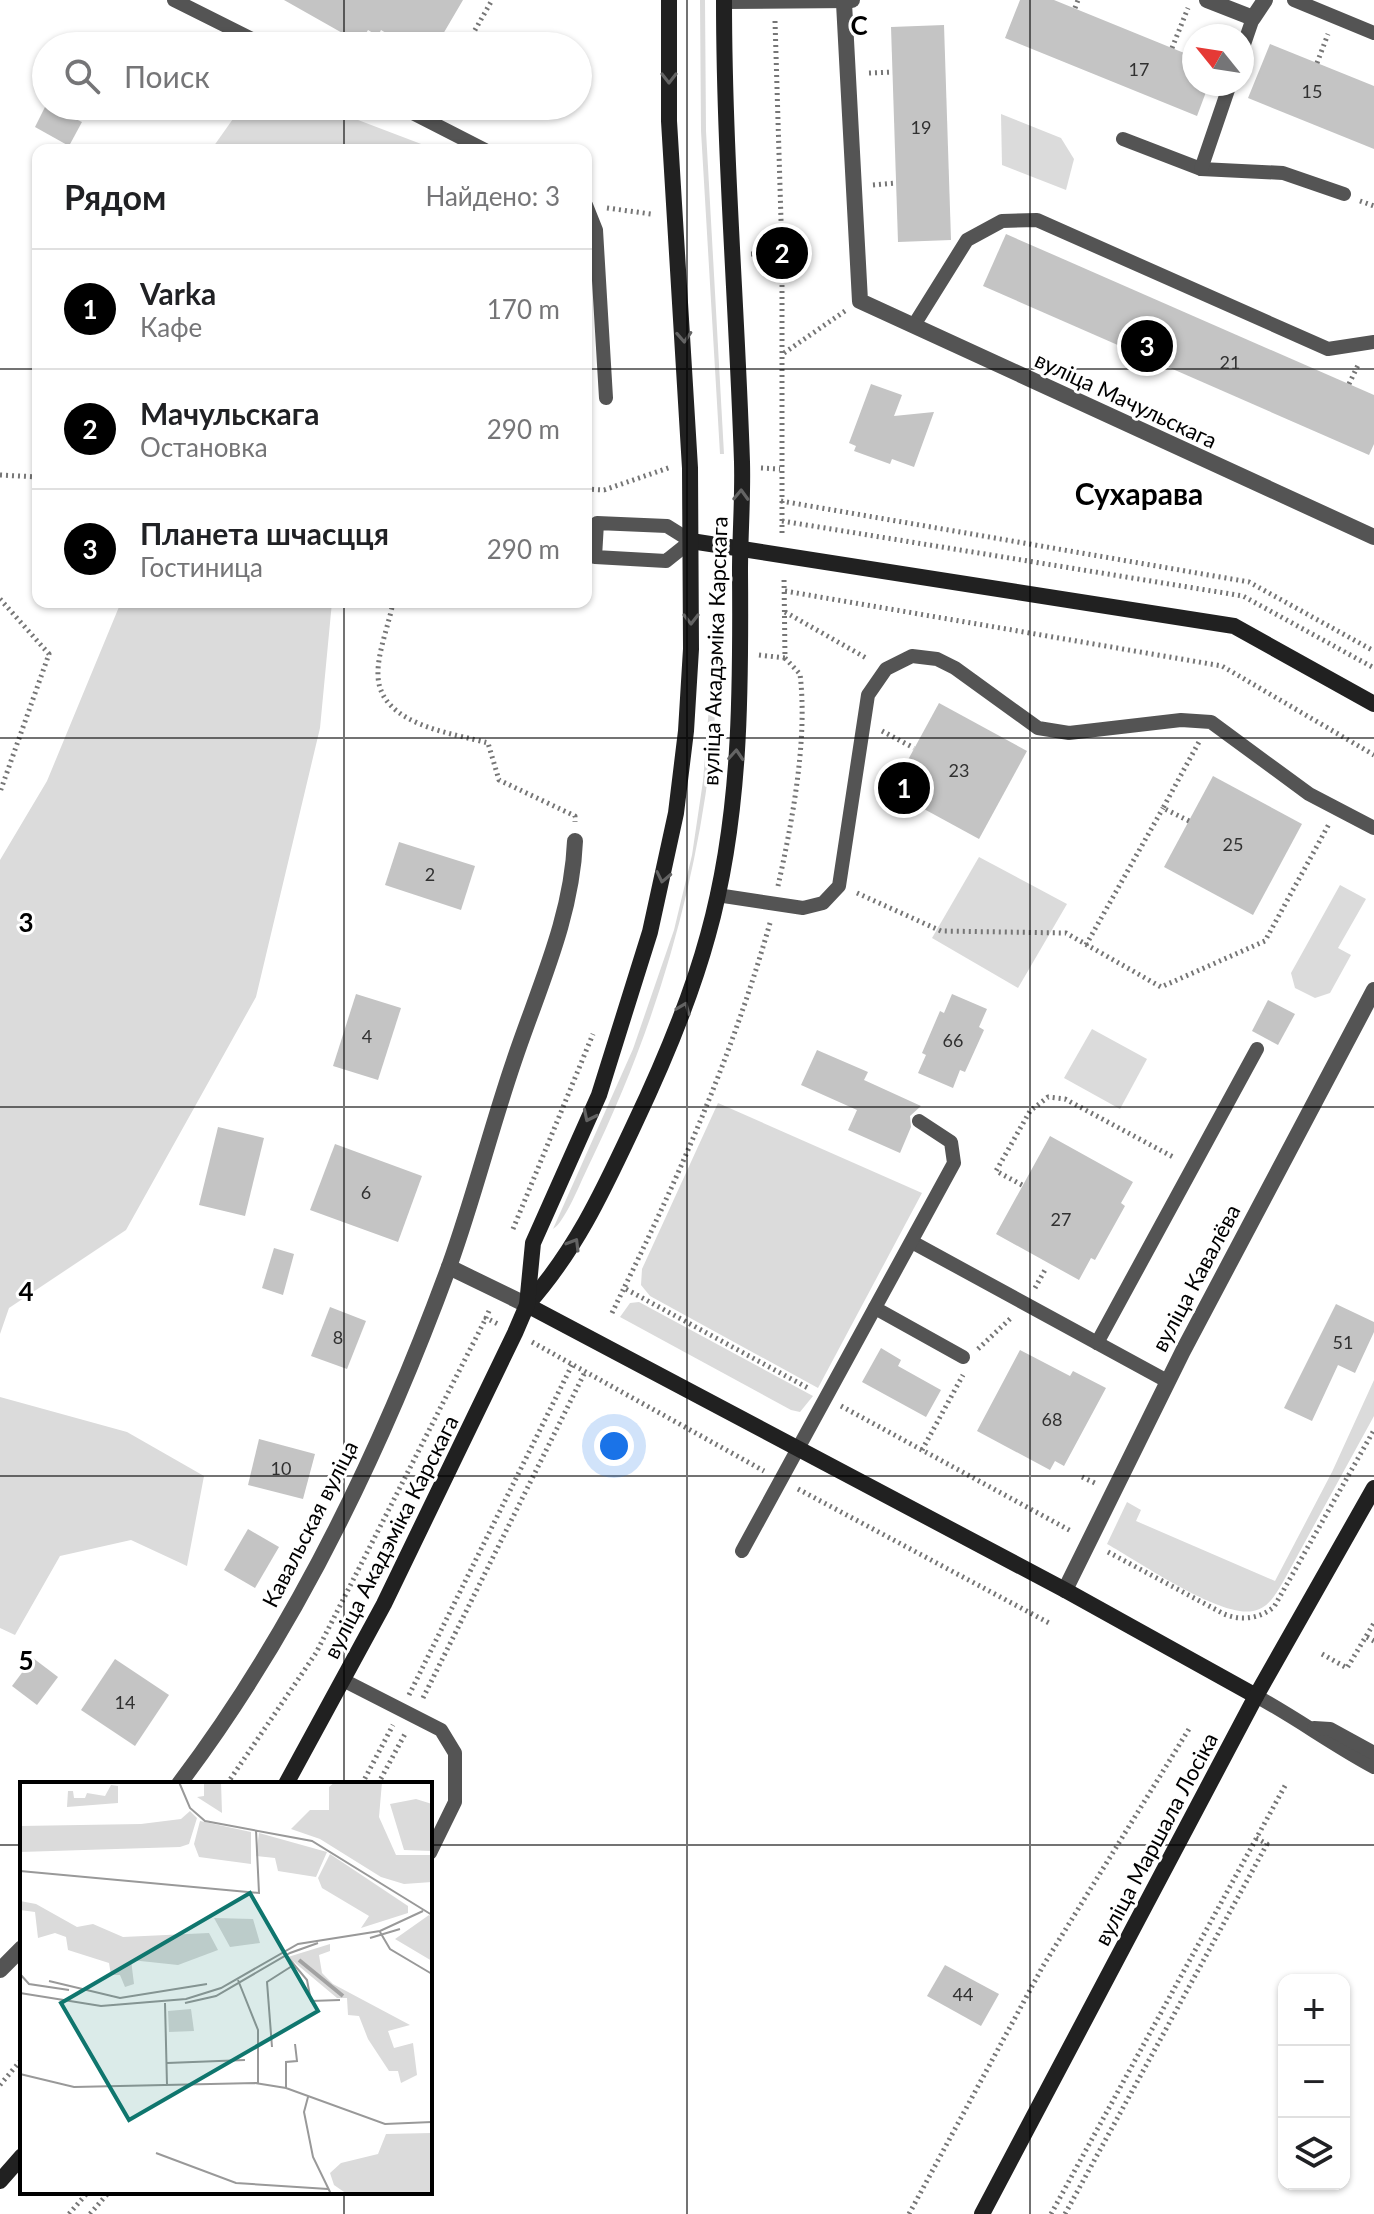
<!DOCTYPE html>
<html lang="ru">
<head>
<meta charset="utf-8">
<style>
  body { margin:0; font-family:Lato,sans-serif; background:#f2f2f2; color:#202124 }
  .controls { position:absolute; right:24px; bottom:24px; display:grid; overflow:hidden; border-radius:16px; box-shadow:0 2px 6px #0004 }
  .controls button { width:72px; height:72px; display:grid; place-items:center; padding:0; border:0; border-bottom:2px solid #e0e0e0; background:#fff; color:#202124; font:40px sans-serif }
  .compass { position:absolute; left:1182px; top:24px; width:72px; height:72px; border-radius:50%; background:#fff; box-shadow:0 2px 6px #0004; rotate:300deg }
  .you { position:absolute; left:614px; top:1446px; width:28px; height:28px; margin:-20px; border:6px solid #fff; border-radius:50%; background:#1a73e8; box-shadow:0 0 0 12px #1a73e833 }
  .badge { display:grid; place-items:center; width:52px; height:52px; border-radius:50%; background:#000; color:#fff; font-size:26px; font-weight:700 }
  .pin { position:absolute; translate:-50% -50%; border:4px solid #fff; box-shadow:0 2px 8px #0006 }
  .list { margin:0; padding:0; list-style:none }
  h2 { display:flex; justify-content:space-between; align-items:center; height:104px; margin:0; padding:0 32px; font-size:34px }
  h2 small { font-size:26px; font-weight:400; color:#757577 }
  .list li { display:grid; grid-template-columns:52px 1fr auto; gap:24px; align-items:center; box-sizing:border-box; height:120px; padding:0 32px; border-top:2px solid #e0e0e0 }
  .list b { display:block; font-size:30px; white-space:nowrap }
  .list p { margin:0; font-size:26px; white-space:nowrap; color:#757577 }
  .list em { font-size:26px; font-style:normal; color:#757577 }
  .icon { flex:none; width:44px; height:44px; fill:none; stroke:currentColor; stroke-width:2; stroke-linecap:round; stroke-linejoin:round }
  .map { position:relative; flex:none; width:1374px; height:2214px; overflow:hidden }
  .search { position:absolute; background:#fff; box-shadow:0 2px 6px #0004; left:32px; top:32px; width:560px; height:88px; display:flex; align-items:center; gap:20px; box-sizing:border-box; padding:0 28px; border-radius:44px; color:#757577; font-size:30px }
  .panel { position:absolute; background:#fff; box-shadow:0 2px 6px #0004; left:32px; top:144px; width:560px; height:464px; border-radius:16px }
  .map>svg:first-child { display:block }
  .green { fill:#dbdbdb }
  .building { fill:#c4c4c4 }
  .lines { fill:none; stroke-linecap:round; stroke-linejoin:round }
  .path { stroke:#767676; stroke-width:5; stroke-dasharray:2 4; stroke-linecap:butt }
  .lane { stroke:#545454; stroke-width:14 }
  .street { stroke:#545454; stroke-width:16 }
  .secondary { stroke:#212121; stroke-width:16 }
  .oneway { stroke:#646464 }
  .grid { fill:none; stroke:#000; stroke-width:2; stroke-opacity:0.55 }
  .labels { text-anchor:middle; stroke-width:6; stroke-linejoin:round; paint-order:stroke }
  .number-label { font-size:18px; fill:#313131 }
  .street-label { font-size:22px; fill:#000; stroke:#fff }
  .district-label { font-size:30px; font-weight:bold; fill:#000; stroke:#fff }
  .inset-river { fill:none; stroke:#a2a2a2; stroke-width:4 }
  .inset-road { fill:none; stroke:#999; stroke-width:2 }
  .view { fill:#0f766e; fill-opacity:0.15; stroke:#0f766e; stroke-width:4 }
  .inset-edge { fill:none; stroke:#000; stroke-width:4 }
  .grid-label { font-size:26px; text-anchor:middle; font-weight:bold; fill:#000; stroke:#fff; stroke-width:6; stroke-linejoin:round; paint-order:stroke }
</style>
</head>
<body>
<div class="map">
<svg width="1374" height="2214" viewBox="0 0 1374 2214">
  <rect width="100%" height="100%" fill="#fff"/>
  <g class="green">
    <polygon points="700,0 705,0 706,131 724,454 720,454 701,131"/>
    <polygon points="240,109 337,112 437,150 211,150"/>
    <polygon points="1001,114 1061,138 1074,159 1066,190 1002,165"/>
    <polygon points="121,602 332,602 320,728 256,997 126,1230 9,1308 0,1334 0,860 47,781"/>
    <path d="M713,658H719C710,841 668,1002 588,1167C581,1181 565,1222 553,1229L633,1049L674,930L692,855L703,781Z"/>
    <polygon points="979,857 1067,904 1018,988 932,938"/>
    <polygon points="1340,885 1366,899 1338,948 1351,955 1330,993 1315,998 1295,988 1291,973"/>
    <polygon points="1092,1029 1147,1059 1120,1109 1064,1078"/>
    <polygon points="718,1103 922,1193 818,1388 650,1296 641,1285 642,1269"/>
    <polygon points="639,1302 813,1396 800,1412 791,1410 620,1317 630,1303"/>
    <path d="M1374,1380V1416L1283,1582C1275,1595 1269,1608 1253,1611C1220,1618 1138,1561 1107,1544L1127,1502L1141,1510L1136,1521L1275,1581L1332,1472Z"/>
    <polygon points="0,1397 127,1432 204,1476 187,1566 131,1540 60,1556 15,1635 0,1628"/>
  </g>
  <g class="building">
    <polygon points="284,0 463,0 436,46 408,46 381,30 378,36 368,30 360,43"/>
    <polygon points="1020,0 1054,0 1194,57 1194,84 1209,84 1197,116 1005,38"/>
    <polygon points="944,25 951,240 898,242 891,27"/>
    <polygon points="1270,44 1374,86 1374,149 1248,98"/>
    <polygon points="46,105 82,122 69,146 35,127"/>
    <polygon points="1006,234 1374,395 1374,444 1369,455 983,286"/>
    <polygon points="871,384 902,395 894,416 934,412 914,467 892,459 890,464 854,451 856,446 849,443"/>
    <polygon points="939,703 1027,751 979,839 891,791"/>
    <polygon points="1213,776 1302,824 1253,915 1164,867"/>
    <polygon points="399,842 475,866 461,910 385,885"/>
    <polygon points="356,994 401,1008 378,1080 333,1066"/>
    <polygon points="952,994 987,1009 979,1027 984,1030 965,1072 960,1070 953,1088 918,1073 926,1055 922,1053 940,1011 944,1013"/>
    <polygon points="1268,1000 1295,1014 1278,1045 1252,1031"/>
    <polygon points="817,1050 868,1072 864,1080 921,1106 910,1116 911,1127 900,1153 848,1130 857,1110 801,1085"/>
    <polygon points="218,1127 264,1138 245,1216 199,1205"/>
    <polygon points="1050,1136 1133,1182 1121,1203 1125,1206 1095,1260 1091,1258 1079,1280 996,1234"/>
    <polygon points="335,1144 422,1176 398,1242 310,1210"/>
    <polygon points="274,1248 294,1254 283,1295 262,1288"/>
    <polygon points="1336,1304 1374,1322 1374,1332 1355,1373 1338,1365 1312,1421 1284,1408"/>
    <polygon points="330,1307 366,1321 347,1369 311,1356"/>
    <polygon points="881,1348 901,1360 898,1366 941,1390 926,1417 862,1382"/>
    <polygon points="1020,1350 1070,1376 1073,1371 1106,1388 1064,1466 1055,1461 1050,1470 977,1431"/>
    <polygon points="259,1439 315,1454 303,1499 248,1485"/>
    <polygon points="248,1529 279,1547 255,1588 224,1570"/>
    <polygon points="33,1658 58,1677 37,1705 12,1686"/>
    <polygon points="115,1659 169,1695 135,1746 81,1710"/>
    <polygon points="945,1965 999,1994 981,2026 927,1996"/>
  </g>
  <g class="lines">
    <g class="path">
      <polyline points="1075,8 1078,0"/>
      <polyline points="775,21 782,253 782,535"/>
      <polyline points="466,46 492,0"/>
      <polyline points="1172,48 1188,8"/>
      <polyline points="1317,63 1328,34"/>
      <polyline points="869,73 892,72"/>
      <polyline points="873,185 896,183"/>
      <polyline points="1360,201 1374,206"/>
      <polyline points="607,208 651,214"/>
      <polyline points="751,254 782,253"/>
      <polyline points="784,353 845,311"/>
      <polyline points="1349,384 1359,363"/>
      <polyline points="761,468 780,469"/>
      <polyline points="0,475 38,477"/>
      <polyline points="586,489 604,490 671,467"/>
      <polyline points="781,501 1249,582 1374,651"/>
      <polyline points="782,521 1243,596 1374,668"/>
      <polyline points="785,591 1222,666 1374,755"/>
      <polyline points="0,599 49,654 0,792"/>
      <path d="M393,602C389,625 377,653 378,676C380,725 452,733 488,743L499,780L575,816V822"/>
      <polyline points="785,612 868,659"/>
      <polyline points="759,655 785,658"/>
      <polyline points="882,731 914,748"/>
      <polyline points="1189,821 1163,808 1200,740"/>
      <path d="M778,886C792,823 808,739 800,674L785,658L784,577"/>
      <polyline points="857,893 941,931 1066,933 1161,987 1265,941 1329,824"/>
      <path d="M770,923C734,1050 682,1170 624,1288L808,1388"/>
      <polyline points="1086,945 1163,808"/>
      <polyline points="1022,1185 996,1171 1030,1111 1048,1097 1065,1099 1175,1158"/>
      <polyline points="513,1229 593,1034"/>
      <polyline points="1035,1288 1046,1268"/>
      <polyline points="489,1311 486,1318 498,1324"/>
      <polyline points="612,1313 624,1288"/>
      <polyline points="532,1342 764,1471"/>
      <polyline points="978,1349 1012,1317"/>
      <polyline points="841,1406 1071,1531"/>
      <polyline points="922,1450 963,1375"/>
      <polyline points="1082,1477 1097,1484"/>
      <polyline points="798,1489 1051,1624"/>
      <path d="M1108,1552L1224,1614C1241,1621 1259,1619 1274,1607L1374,1430"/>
      <polyline points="1367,1637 1374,1641"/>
      <polyline points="1322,1654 1347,1668 1374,1623"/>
      <polyline points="409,1695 572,1365"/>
      <polyline points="423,1698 585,1372"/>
      <polyline points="227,1784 316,1653 486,1318"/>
      <polyline points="362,1784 393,1725"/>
      <polyline points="378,1784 406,1732"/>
      <polyline points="0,2085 22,2059"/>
      <polyline points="69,2214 88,2192"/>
      <polyline points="90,2214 109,2192"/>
      <polyline points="909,2214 1043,1966 1189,1729"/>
      <polyline points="1051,2214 1286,1784"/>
      <polyline points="1065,2214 1267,1844 1256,1838"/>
    </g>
    <g class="lane">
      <polyline points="174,0 266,46"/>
      <polyline points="1294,0 1374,33"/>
      <polyline points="1242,50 1253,18"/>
      <polyline points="399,106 485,150"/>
      <polyline points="1123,139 1201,169 1283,173 1344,194"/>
      <polyline points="1201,169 1230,84"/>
      <polyline points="586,205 596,230 606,398"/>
      <polyline points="914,325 967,240 1002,221 1037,220 1328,349 1374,342"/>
      <polygon points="597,523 667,526 691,541 666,561 595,557"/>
      <polyline points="717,895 803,908 823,903 839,886 868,695 886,669 912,656 937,659 955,668 1038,728 1069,733 1181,720 1211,722 1309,794 1374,828"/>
      <polyline points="912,1242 1167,1381"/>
      <polyline points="875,1308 963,1357"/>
      <polyline points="1097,1343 1257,1049"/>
      <polyline points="742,1551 954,1163 951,1142 919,1121"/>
      <polyline points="343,1680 441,1730 455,1753 455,1802 430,1853"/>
      <path d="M1256,1696C1298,1719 1333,1745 1374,1767"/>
      <polyline points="1314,1728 1330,1729 1374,1753"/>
    </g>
    <g class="street">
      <polyline points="1207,0 1253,18 1265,0"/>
      <polyline points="724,1 852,0"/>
      <polyline points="844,3 860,301 1374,537"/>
      <polyline points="449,1267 527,1305"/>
      <polyline points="1065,1590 1183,1351 1374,990"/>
      <path d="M179,1784C297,1628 383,1447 450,1264C474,1197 491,1128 514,1061C538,989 572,918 575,841"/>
      <polyline points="0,1970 22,1948"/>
    </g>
    <g class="secondary">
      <polyline points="691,541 1234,626 1374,704"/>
      <path d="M527,1305C576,1250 603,1191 634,1125C663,1064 690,1001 708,935C741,817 741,692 740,571C740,535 743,498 742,462C737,308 724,154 724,0"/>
      <polyline points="527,1305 1065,1590 1256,1696"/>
      <polyline points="286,1784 384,1604 515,1333 527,1305 533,1243 599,1095 650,932 676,813 686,731 691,649 690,468 669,121 669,0"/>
      <polyline points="0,2181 22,2156"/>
      <polyline points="982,2214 1256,1696 1374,1488"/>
    </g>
  </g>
  <defs><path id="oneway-chevron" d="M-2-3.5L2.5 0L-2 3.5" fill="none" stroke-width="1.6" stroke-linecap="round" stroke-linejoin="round" transform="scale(2)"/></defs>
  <g class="oneway">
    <use href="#oneway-chevron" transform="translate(669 78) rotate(90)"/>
    <use href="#oneway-chevron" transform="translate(684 337) rotate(87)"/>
    <use href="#oneway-chevron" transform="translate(741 495) rotate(-88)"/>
    <use href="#oneway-chevron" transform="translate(691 619) rotate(90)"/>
    <use href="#oneway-chevron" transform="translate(736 755) rotate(-86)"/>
    <use href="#oneway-chevron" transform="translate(663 877) rotate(102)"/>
    <use href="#oneway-chevron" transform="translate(684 1008) rotate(-68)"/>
    <use href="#oneway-chevron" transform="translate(589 1116) rotate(116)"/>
    <use href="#oneway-chevron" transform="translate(574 1244) rotate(-59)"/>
  </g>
  <path class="grid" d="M344,0V46M687,0V2214M1030,0V2214M344,106V150M0,369H38M586,369H1374M344,602V1784M0,738H1374M0,1107H1374M0,1476H1374M0,1845H22M430,1845H1374M344,2192V2214"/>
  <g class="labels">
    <g class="number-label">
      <text x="1139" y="76">17</text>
      <text x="1312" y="98">15</text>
      <text x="921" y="134">19</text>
      <text x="1230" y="369">21</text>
      <text x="959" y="777">23</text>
      <text x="1233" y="851">25</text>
      <text x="430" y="881">2</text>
      <text x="367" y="1043">4</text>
      <text x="953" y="1047">66</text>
      <text x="366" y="1199">6</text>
      <text x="1061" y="1226">27</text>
      <text x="338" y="1344">8</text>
      <text x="1343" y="1349">51</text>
      <text x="1052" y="1426">68</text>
      <text x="281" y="1475">10</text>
      <text x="125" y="1709">14</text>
      <text x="963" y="2001">44</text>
    </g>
    <g class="street-label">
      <text transform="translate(1126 400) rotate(25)" y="8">вуліца Мачульскага</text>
      <text transform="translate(715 651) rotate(-88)" y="8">вуліца Акадэміка Карскага</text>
      <text transform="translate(1196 1278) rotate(-62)" y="8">вуліца Кавалёва</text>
      <text transform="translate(310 1524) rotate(-63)" y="8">Кавальская вуліца</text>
      <text transform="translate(391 1537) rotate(-63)" y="8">вуліца Акадэміка Карскага</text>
      <text transform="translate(1156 1839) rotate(-62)" y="8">вуліца Маршала Лосіка</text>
    </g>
    <g class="district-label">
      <text x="1139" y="505">Сухарава</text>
    </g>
  </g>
  <g transform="translate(20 1782)">
    <rect width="412" height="412" fill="#fff"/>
    <path d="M184,0H201L202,31L177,15L184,14ZM315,0H362L359,35L376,73H412V100L384,102L361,95L300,57L271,47L290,28H309V5ZM91,3L98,4V21L47,25L48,9H53L54,16H65L67,11L85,14ZM396,17L412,22V69L384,68L370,22ZM170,29L177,36L169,62L160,65L0,70V44L121,42L161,37ZM180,39L231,50V82L179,75L174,62ZM239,51L307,70L296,95L258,89L255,76L236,74ZM310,72L388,124V131L341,146L349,134L302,106L298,96ZM0,119L16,122L57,145L73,142L103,155L189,151L198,168L158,183L111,178L114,202L105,205L100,193H91L89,181L48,168L46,155L35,151L18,156L15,130L0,128ZM409,133L412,135V179L375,157ZM194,136L233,137L240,161L210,165ZM310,162V169L299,173L302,191L313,202L390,243L368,249L374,266L393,261L397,293L381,301L378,289H369L348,257L339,234L328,233L327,216H317L268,175ZM171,227L174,249L149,250L148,229ZM412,351V412H327L314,403L310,391L321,381L358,372L366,352Z" fill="#dbdbdb"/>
    <path class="inset-river" d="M279,178L323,214"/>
    <path class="inset-road" d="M159,0L170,26L185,39L292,59L412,133M0,89L239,111L236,48M360,150L370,167L412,192M350,156L380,147M266,173L287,198L291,219L320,218M0,192L9,202L49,208M218,198L238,248V301M29,199L100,216L187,202M0,211L81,224L166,217L201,206L278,162L360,149L403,129M145,221L147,303M165,221L196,214L270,171L298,161M252,265L247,200L272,184M147,281L225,278M0,292L54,305L238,301M235,301L266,306L365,342L412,340M266,306V280L277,279L275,262M288,315L284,330L293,375L311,412M136,371L216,401L308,407"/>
    <path class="view" d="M230,111L298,229L109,338L41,221Z"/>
    <rect width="412" height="412" class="inset-edge"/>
  </g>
  <g class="grid-label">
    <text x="859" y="35">C</text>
    <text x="26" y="932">3</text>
    <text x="26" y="1301">4</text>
    <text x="26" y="1670">5</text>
  </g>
</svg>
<div class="controls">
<button>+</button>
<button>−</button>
<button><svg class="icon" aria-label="layers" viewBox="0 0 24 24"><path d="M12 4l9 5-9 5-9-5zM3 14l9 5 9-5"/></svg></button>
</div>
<svg class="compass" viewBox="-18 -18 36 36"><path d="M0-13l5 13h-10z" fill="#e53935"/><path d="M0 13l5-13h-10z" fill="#757577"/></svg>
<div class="you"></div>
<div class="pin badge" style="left:904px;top:788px">1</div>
<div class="pin badge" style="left:782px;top:253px">2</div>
<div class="pin badge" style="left:1147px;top:346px">3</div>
<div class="search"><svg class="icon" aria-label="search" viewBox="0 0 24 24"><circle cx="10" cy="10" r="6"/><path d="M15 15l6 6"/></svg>Поиск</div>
<section class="panel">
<h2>Рядом<small>Найдено: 3</small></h2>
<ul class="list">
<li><span class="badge">1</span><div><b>Varka</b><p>Кафе</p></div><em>170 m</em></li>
<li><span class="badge">2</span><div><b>Мачульскага</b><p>Остановка</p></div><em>290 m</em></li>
<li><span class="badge">3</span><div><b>Планета шчасцця</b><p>Гостиница</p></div><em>290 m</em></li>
</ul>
</section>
</div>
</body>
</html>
